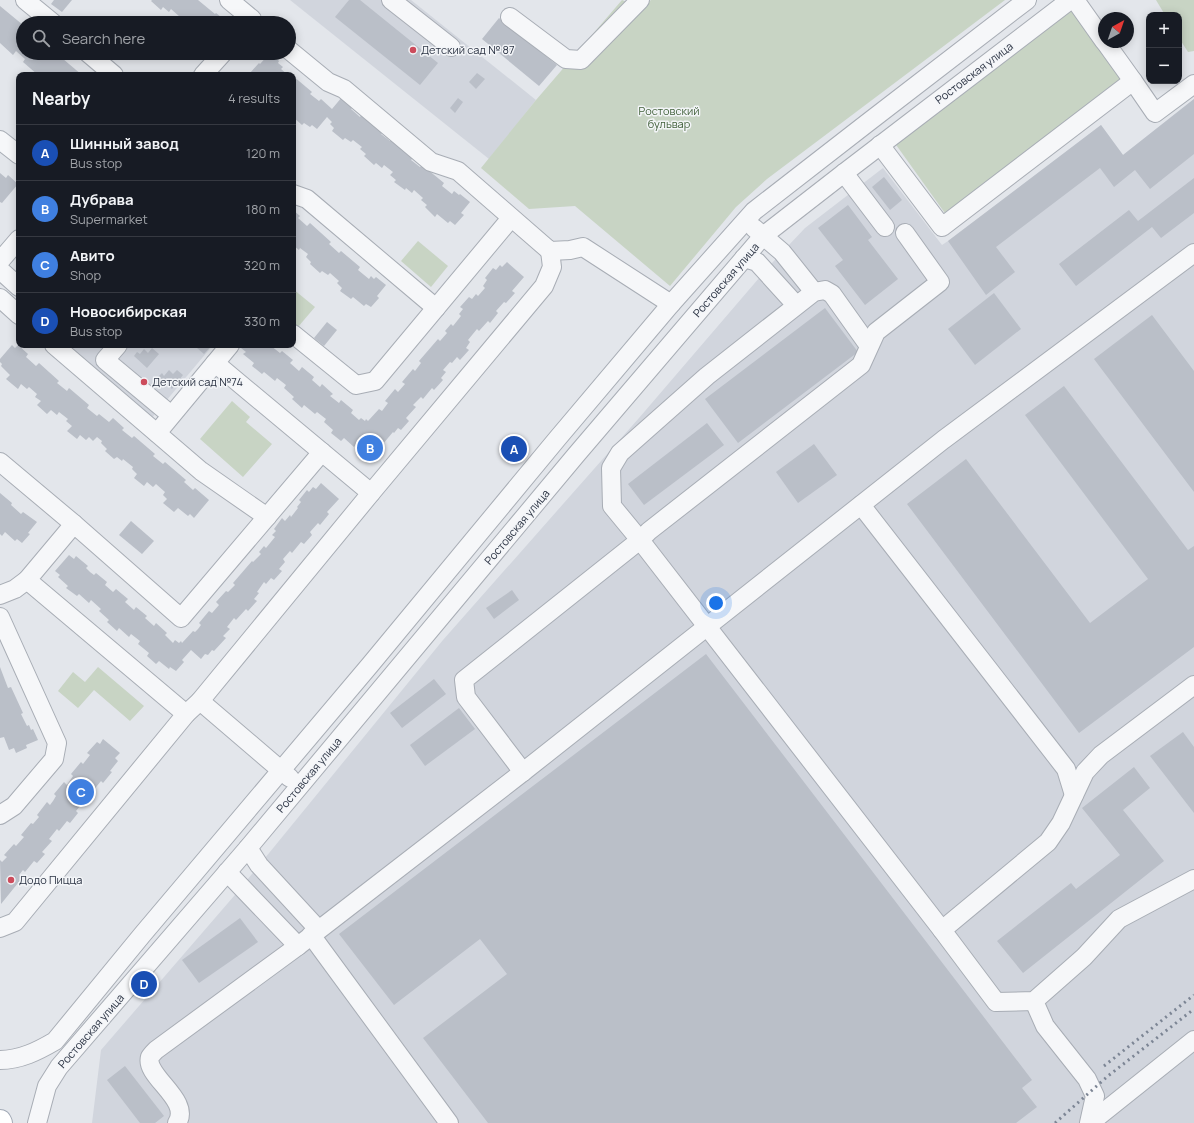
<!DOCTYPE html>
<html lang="en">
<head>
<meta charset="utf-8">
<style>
  body { margin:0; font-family:Manrope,sans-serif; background:#242831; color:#f1f3f6 }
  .controls { position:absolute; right:12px; top:12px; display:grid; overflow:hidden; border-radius:8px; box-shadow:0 2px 10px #0003 }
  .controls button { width:36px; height:36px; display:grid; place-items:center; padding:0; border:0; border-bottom:1px solid #363941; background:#171b24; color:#f1f3f6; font:20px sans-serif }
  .compass { position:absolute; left:1098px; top:12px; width:36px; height:36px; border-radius:50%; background:#171b24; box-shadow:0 2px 10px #0003; rotate:40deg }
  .you { position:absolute; left:716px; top:603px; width:14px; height:14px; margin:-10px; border:3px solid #fff; border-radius:50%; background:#1a73e8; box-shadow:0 0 0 6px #1a73e833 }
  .badge { display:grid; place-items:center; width:26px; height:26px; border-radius:50%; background:#ea580c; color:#fff; font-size:13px; font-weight:700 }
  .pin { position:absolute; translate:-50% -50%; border:2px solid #fff; box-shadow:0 1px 4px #0006 }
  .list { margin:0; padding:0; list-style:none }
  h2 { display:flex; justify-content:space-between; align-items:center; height:52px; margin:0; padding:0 16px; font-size:17px }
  h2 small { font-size:13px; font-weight:400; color:#9ea1a6 }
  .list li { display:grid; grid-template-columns:26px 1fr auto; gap:12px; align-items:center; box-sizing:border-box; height:56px; padding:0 16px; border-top:1px solid #363941 }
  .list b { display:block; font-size:15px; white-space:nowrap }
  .list p { margin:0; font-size:13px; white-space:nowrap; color:#9ea1a6 }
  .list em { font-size:13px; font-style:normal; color:#9ea1a6 }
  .icon { flex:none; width:22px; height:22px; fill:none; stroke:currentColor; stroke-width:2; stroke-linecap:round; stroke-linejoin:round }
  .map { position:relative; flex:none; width:1194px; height:1123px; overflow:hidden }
  .search { position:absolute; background:#171b24; box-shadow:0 2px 10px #0003; left:16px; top:16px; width:280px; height:44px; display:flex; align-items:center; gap:10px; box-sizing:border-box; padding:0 14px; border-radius:22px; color:#9ea1a6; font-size:15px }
  .panel { position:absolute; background:#171b24; box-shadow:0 2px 10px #0003; left:16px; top:72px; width:280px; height:276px; border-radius:8px }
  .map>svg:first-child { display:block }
  .built { fill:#d1d5dd }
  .green { fill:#c8d4c4 }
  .building { fill:#babfc8 }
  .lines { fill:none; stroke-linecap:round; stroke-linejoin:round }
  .minor-casing { stroke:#a8adb5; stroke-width:20 }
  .major-casing { stroke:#a2aab6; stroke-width:24 }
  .minor { stroke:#f6f7f9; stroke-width:18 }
  .major { stroke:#fff; stroke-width:22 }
  .rail { stroke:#7c8594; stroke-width:3; stroke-dasharray:2 4; stroke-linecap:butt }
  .poi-dot { fill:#cc4c5c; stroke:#f3f5f8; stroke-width:1.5 }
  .labels { text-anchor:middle; stroke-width:3; stroke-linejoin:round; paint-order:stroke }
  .poi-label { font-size:11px; fill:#2b3343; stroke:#f3f5f8; text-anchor:start }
  .street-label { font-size:11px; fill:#2b3343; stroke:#f3f5f8 }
  .park-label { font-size:11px; fill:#3f5e38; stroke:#f3f5f8 }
</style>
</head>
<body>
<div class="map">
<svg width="1194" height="1123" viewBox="0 0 1194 1123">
  <rect width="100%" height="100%" fill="#e3e6eb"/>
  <g class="built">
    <polygon points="290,0 411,0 536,100 489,159"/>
    <polygon points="1194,99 1194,1123 92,1123 101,1050 234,896 443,640 639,418 772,263 805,228 883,168 942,245 948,241 1101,125 1123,155"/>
    <polygon points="64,345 213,345 150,420"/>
  </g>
  <g class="green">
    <polygon points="622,0 641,8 651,0 1005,0 767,179 736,207 670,286 575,206 529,209 481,168 536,100"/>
    <polygon points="1156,0 1194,0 1194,51 1188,52 1179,38 1179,15 1165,15"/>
    <polygon points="1073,5 1128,81 947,216 894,142"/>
    <polygon points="418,241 448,266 431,287 401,261"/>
    <polygon points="293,289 315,307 298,327 293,322"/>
    <polygon points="232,401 250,417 246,422 272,444 243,477 200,439"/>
    <polygon points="98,667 144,706 130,721 94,690 78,708 58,691 73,672 85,682"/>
  </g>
  <g class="building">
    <polygon points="54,0 72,0 62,12 51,4"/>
    <polygon points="152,0 198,0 215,14 216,13 226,21 224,23 181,23 177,19 180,17 171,9 169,12 163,7 161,10 151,1"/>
    <polygon points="349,0 360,0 438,63 420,85 335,17"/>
    <polygon points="0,6 23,25 23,53 56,53 82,75 38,75 23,62 25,59 16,51 13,55 0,43"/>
    <polygon points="499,18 557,65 539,86 482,39"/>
    <polygon points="270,53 279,61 278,63 283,67 281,69 288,75 290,73 292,75 252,75 250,73 259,63 260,64"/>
    <polygon points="477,73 485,79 476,89 469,82"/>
    <polygon points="293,76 312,92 310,94 319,101 321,99 332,109 342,97 353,107 351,109 360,117 362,114 383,132 381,134 390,141 392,139 413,158 411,160 420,167 422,165 444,183 442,186 452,194 454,191 459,195 460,194 470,202 461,213 464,215 455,225 450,221 448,223 437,214 435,217 425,207 427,205 421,200 423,198 414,190 412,193 406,188 405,190 394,182 396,180 390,175 393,172 384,165 382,168 376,163 374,165 364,156 366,154 360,149 362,147 353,140 351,142 345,138 343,140 332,131 334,128 330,124 332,122 327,117 317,129 312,125 310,127 304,123 302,125 293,117 294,114 293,113"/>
    <polygon points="458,98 463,102 455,113 450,108"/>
    <polygon points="1194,99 1194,154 1150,189 1135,170 1114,187 1100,168 996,247 1015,272 986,295 948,241 1101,125 1123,155"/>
    <polygon points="0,173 6,178 8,175 18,184 2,203 0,202"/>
    <polygon points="884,177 902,200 890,210 872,187"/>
    <polygon points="1194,178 1194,213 1161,238 1152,227 1076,286 1059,264 1129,210 1138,221"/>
    <polygon points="848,205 872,237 868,240 898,279 865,305 835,266 843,260 818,228"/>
    <polygon points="293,210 300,216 298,218 307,226 310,223 331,242 329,244 339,253 341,251 360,267 358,270 369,279 371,276 374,279 376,277 386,285 377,296 379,298 371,307 366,304 364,306 353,297 351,299 340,291 342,288 337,283 339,281 330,273 328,275 322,271 320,273 310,264 311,262 306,257 308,254 300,248 299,250 293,245"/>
    <polygon points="507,262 524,277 512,291 515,293 506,303 504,302 496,311 498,313 490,323 488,321 479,331 477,329 468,340 470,342 466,348 469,350 460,360 457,357 452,363 450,362 443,370 446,372 441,378 443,380 434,390 432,388 423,399 421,397 413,405 416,407 406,418 409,421 401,430 398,428 394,433 393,432 367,463 356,454 361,448 356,444 354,447 344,438 341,441 331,433 333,430 324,422 326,419 317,412 315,414 304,405 302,408 292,399 294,397 284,388 286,385 277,378 275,381 264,372 262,374 252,366 254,363 243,354 246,352 241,348 243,345 272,345 271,346 280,353 282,351 293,360 290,363 299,371 302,367 314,377 312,380 320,387 322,384 333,394 330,396 339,403 341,400 353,410 351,413 359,420 361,418 365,421 366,419 368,421 379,409 382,411 388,403 385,401 395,389 398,392 405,384 402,382 413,369 415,371 421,363 419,361 438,339 440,341 447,333 445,331 451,324 453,326 461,316 459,314 463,309 460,307 469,297 472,299 476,294 478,296 485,288 483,286 487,280 485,278 493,268 496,270 500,265 502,267"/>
    <polygon points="994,293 1021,329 975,365 948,329"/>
    <polygon points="825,308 858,352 738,443 705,399"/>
    <polygon points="1152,315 1194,371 1194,492 1094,359"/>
    <polygon points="327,322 337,330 324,346 314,338"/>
    <polygon points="12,345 15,348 18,345 28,354 26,357 36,366 39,363 59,381 57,383 67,391 69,388 89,405 87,408 97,416 99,414 109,422 113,418 124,428 122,430 132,438 134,436 155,454 153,456 163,464 165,462 186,480 184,482 193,490 195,488 209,500 194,518 190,514 188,516 178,508 174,512 163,503 167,499 163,495 165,492 156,484 153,487 147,482 144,486 134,478 137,474 132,469 133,467 123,459 122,461 117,457 114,459 105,451 107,449 101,443 102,441 97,437 93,441 89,437 86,440 80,435 77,439 67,431 72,426 66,421 68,419 59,412 57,415 51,410 47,414 37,405 41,401 35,397 37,394 29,387 27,389 21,384 18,389 6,379 10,375 1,366 2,364 0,362 0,359"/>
    <polygon points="200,345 212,345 204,354 197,348"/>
    <polygon points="152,348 159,354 147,368 134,356 137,352 140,354 144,349 148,353"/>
    <polygon points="169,370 173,374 177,370 183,375 172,389 158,377 162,373 164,376"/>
    <polygon points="1064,386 1188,550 1194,546 1194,647 1079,733 907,504 966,459 1090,623 1148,579 1025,415"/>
    <polygon points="707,423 724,445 644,505 628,484"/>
    <polygon points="814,444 837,475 798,503 776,472"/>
    <polygon points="321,483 339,499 327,512 329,514 320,525 318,523 310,532 312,535 304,544 301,542 292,553 290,551 283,559 285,562 279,569 282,571 274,580 271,578 266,584 264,582 257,592 259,593 254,599 257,601 248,611 246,609 236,620 234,618 227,627 230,629 223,636 226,638 214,651 212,650 208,655 205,654 201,659 191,650 182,660 184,662 176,671 170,667 169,669 159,661 156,664 147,656 149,653 138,644 140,641 131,634 129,637 119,628 117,631 107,622 109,620 99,611 101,609 91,600 89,603 79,594 77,596 66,588 68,586 58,577 60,575 55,571 69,555 74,559 76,556 88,566 86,568 90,572 94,575 96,573 107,582 105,585 113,592 116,589 128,599 125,602 134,610 136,607 147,616 145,618 154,626 156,623 167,633 165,635 173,643 175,640 179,643 181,641 182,643 193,631 195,632 198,629 201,625 199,623 209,611 212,613 219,605 216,602 226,591 228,592 235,585 233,583 252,561 253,562 261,554 259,552 264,546 266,548 275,537 272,535 276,531 274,529 282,518 285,521 290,515 291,517 298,508 297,507 301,502 299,500 307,490 309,492 313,487 316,489"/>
    <polygon points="0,493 12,503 11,505 21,514 23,512 37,522 28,533 30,534 22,543 17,539 15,541 5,532 2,536 0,534"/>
    <polygon points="131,521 154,541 142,554 119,535"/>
    <polygon points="512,590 519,600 494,619 486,608"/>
    <polygon points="706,654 1032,1080 1022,1088 1037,1107 1016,1123 488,1123 423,1038 507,974 480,939 394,1005 339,934"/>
    <polygon points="0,667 8,688 11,687 23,713 21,714 27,726 29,725 31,730 33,729 38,740 26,745 27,748 16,753 14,748 9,750 4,737 0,738"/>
    <polygon points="434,679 446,694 402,728 390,713"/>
    <polygon points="459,708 475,729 425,766 410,745"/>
    <polygon points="1183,732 1194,747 1194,813 1150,756"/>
    <polygon points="103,739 120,753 115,758 118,761 110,771 112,772 103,783 101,781 92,792 90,790 82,799 84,801 76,811 78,813 70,823 67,821 59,831 57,829 49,839 52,841 42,852 45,854 37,863 34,861 25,872 23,870 19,875 22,878 1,904 0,860 2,862 7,857 4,855 14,844 16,846 24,837 21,835 31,823 33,824 39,817 37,815 47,802 50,805 53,801 56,796 54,794 64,782 67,785 73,776 71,774 81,762 83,764 90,755 87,753 97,742 100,744"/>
    <polygon points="1134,767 1150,788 1123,810 1164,861 1023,973 997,941 1071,883 1076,889 1120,855 1082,808"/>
    <polygon points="240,918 258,942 199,983 182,960"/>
    <polygon points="125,1066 164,1116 155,1123 140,1123 107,1080"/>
  </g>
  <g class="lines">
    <g class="minor-casing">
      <g id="minor">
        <polyline points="25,0 53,23"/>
        <polyline points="229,0 252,19 248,23"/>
        <polyline points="391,0 451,47"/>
        <polyline points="1075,0 1104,41"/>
        <polyline points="510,17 566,59 581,60 640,0"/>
        <polyline points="1105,42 1133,81"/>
        <polyline points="289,50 328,82 344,89 431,162 458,171 550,251 570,250 583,247 671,304"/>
        <polyline points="88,53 114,75"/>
        <polyline points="203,75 223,53"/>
        <polyline points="0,140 19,155"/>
        <polyline points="880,145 942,227 1133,81 1155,113 1194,84"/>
        <polyline points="844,173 885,227"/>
        <polyline points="293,194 307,199 436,308"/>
        <polyline points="754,228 782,252 814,292"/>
        <polyline points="744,258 757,262 796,305"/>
        <polyline points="0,261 19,239"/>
        <polyline points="0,270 19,287"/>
        <polyline points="0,298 19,315"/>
        <polyline points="293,334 356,385 375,381 511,218"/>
        <polyline points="54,345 201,471 267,517"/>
        <polyline points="118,345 105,360 171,415"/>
        <polyline points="869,346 832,294 825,290 814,292 707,376 620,453 611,468 612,506 640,540 942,930 996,1002 1034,1001 1084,957 1119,919 1194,879"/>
        <polyline points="215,363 371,493"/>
        <polyline points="157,433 230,345"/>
        <polyline points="0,462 74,524"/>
        <polyline points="861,505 1066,769 1074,795"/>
        <polyline points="0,595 15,589 27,580"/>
        <polyline points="0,617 57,743 54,759 14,806 0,815"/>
        <polyline points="200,701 371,493 544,286 552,267 550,251"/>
        <polyline points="186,714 27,580 74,524 181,618 322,452"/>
        <polyline points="523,772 466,697 464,680 640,540 649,531 861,365 876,332 940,282 905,233"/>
        <polyline points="248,848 259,865 318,929"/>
        <polyline points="227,872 298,946"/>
        <polyline points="0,928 15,922 186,714 200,701 290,778"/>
        <polyline points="942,930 1048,842 1061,823 1085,772 1101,755 1194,685"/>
        <polyline points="311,935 449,1123"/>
        <polyline points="1034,1001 1045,1026 1087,1079 1095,1096 1089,1123"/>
        <path d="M0,1060C20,1060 38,1051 55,1041L142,935L370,665L557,439L671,304L754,211L866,124L1027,0"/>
        <polyline points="37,1123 47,1086 59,1067 248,848 576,455 763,236 844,173 1070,0"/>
        <path d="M177,1123C192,1100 144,1076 150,1057C151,1055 154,1052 156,1050L298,946L523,772L943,440L1194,253"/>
        <polyline points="1090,1123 1194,1040"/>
      </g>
    </g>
    <g class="major-casing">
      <polyline id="major" points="0,1121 1,1123"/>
    </g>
    <use href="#minor" class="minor"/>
    <use href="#major" class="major"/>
    <g class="rail">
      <polyline points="1104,1066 1194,995"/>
      <polyline points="1055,1123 1108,1076 1194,1009"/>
    </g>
  </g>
  <g class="poi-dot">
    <circle cx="413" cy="50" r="4"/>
    <circle cx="144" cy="382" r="4"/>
    <circle cx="11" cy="880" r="4"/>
  </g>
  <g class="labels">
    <g class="poi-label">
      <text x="421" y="54">Детский сад № 87</text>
      <text x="152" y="386">Детский сад №74</text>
      <text x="19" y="884">Додо Пицца</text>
    </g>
    <g class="street-label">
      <text transform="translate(974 73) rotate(-37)" y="4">Ростовская улица</text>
      <text transform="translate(726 280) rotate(-49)" y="4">Ростовская улица</text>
      <text transform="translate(517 527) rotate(-50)" y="4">Ростовская улица</text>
      <text transform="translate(309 775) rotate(-50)" y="4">Ростовская улица</text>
      <text transform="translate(91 1031) rotate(-49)" y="4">Ростовская улица</text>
    </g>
    <g class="park-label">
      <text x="669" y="115">Ростовский<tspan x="669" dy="13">бульвар</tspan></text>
    </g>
  </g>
</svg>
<div class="controls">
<button>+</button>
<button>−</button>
</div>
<svg class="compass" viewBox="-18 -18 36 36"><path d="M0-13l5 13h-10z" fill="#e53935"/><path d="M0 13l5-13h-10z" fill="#9ea1a6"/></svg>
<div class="you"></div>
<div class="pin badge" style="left:514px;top:449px;background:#1a4fb4">A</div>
<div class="pin badge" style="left:370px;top:448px;background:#3f7fe0">B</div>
<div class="pin badge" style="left:81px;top:792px;background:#3f7fe0">C</div>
<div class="pin badge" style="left:144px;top:984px;background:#1a4fb4">D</div>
<div class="search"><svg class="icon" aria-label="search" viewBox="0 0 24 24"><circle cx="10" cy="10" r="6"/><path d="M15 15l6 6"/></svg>Search here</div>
<section class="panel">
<h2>Nearby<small>4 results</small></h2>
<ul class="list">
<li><span class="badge" style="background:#1a4fb4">A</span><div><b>Шинный завод</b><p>Bus stop</p></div><em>120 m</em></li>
<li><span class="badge" style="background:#3f7fe0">B</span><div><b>Дубрава</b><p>Supermarket</p></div><em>180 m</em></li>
<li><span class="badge" style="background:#3f7fe0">C</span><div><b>Авито</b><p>Shop</p></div><em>320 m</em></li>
<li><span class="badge" style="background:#1a4fb4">D</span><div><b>Новосибирская</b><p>Bus stop</p></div><em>330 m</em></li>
</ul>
</section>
</div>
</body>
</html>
